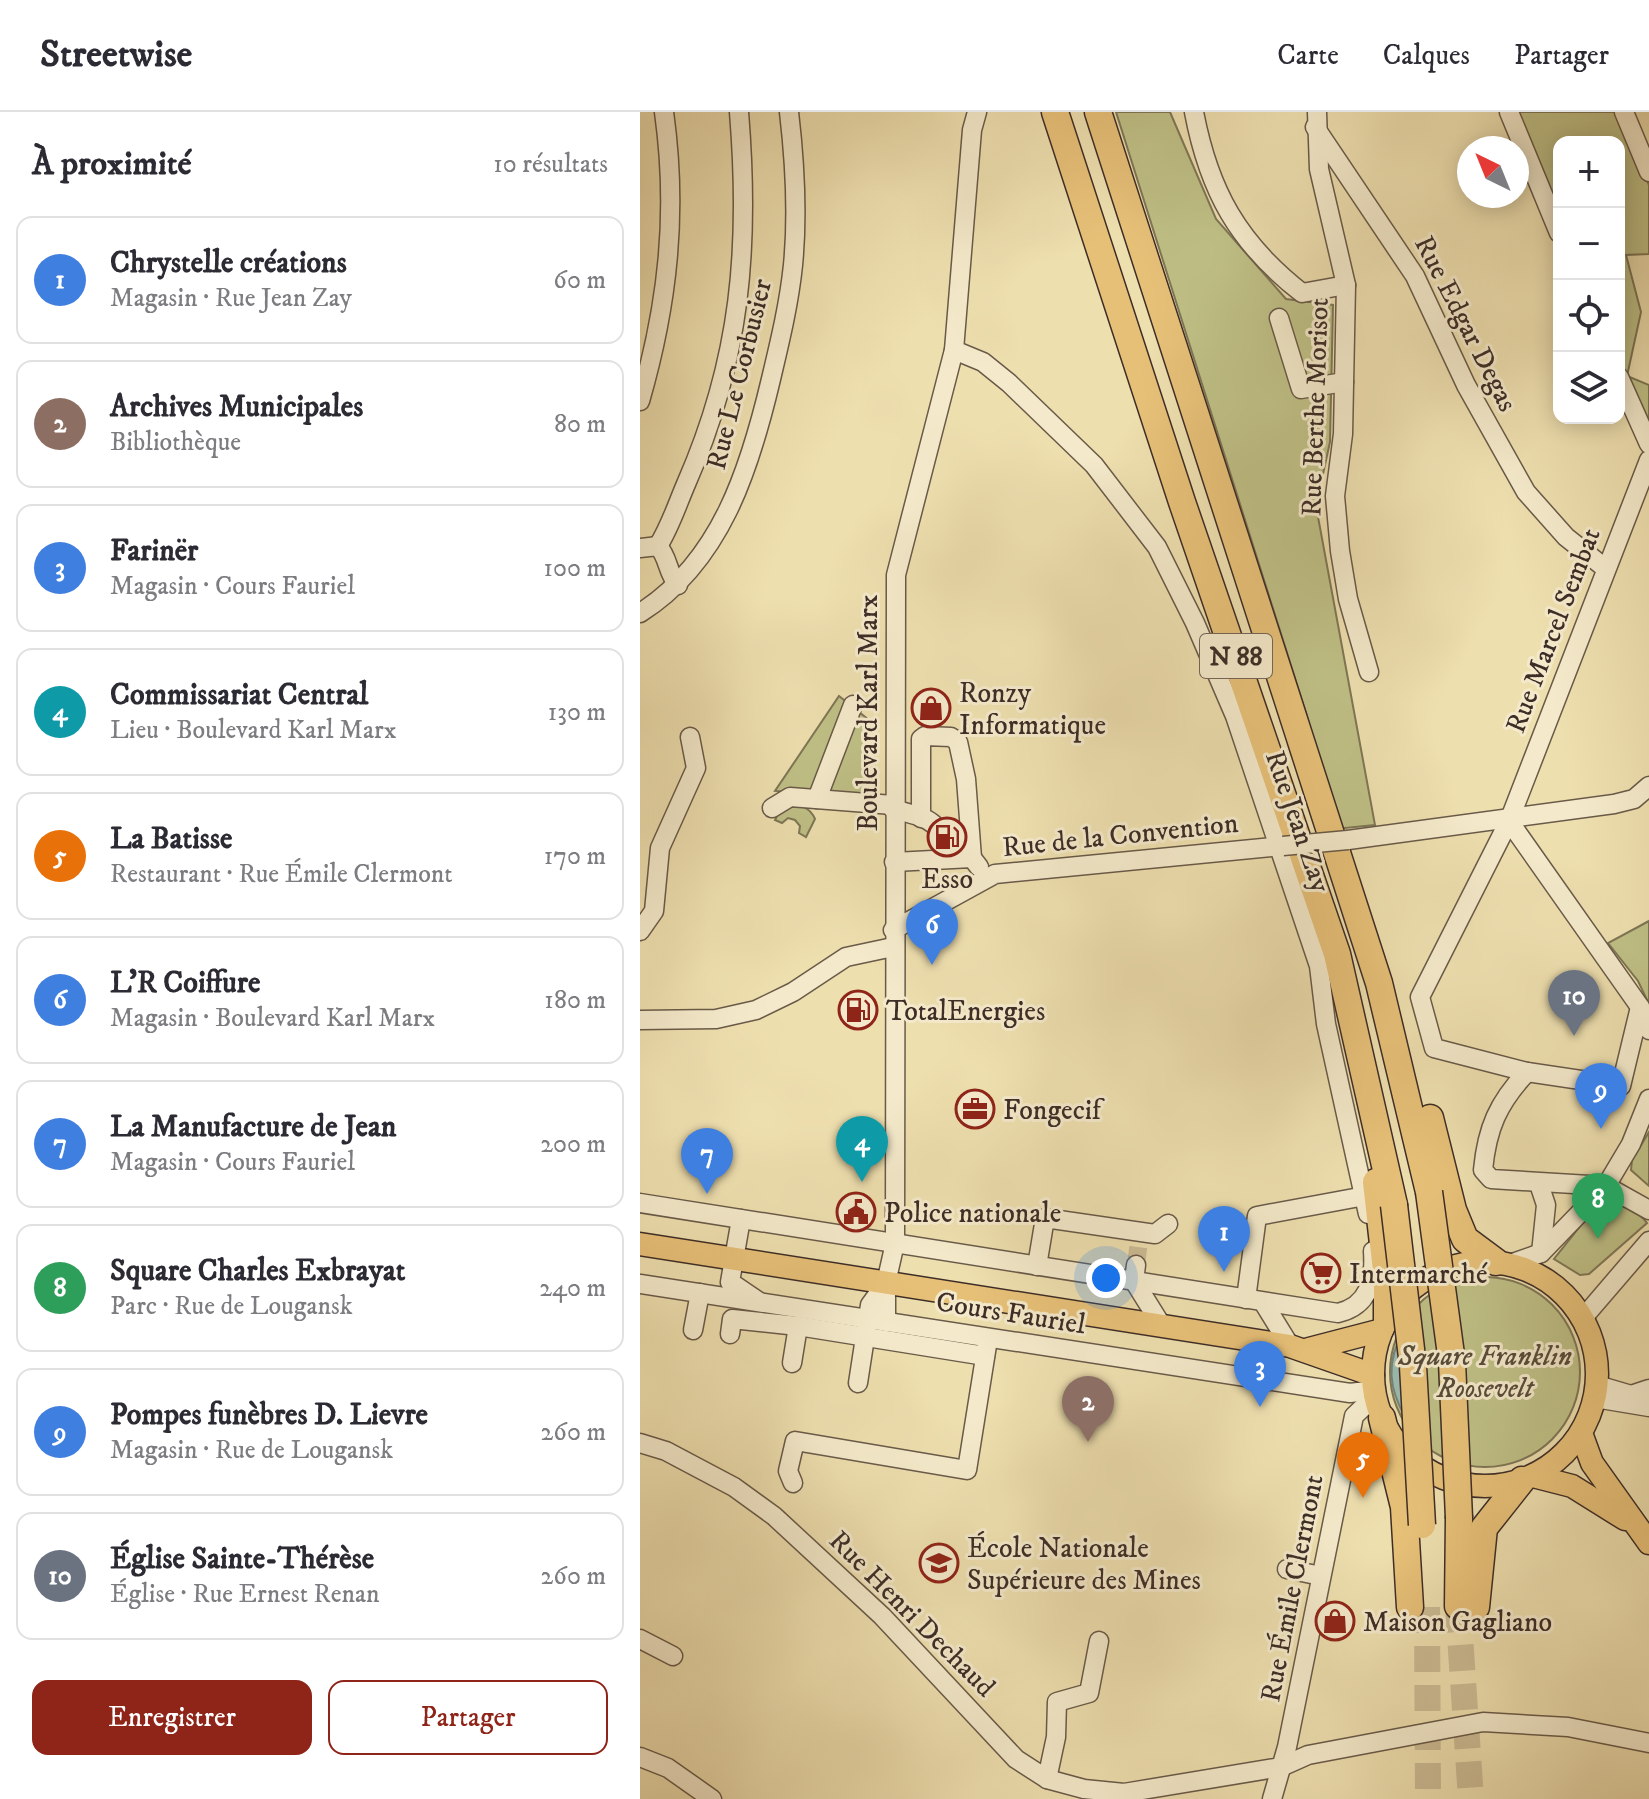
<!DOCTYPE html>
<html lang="fr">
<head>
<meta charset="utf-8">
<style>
  body { margin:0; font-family:"IM FELL DW Pica",serif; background:#f7f7f7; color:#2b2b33 }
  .controls { position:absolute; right:24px; top:24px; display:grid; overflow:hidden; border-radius:16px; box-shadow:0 4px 20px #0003 }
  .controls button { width:72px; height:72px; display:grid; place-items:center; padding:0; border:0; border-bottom:2px solid #e1e1e2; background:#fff; color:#2b2b33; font:40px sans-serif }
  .compass { position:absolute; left:817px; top:24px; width:72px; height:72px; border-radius:50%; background:#fff; box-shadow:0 4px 20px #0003; rotate:317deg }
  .you { position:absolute; left:466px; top:1166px; width:28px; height:28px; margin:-20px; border:6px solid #fff; border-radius:50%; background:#1a73e8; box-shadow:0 0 0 12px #1a73e833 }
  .badge { display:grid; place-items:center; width:52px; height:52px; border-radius:50%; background:#8f2418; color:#fff; font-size:26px; font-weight:700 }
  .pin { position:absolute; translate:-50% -66px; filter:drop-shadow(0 2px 4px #0008) }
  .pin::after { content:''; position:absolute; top:42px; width:28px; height:24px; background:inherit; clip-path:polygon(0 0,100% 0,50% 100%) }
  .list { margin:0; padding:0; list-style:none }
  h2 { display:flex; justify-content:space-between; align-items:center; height:104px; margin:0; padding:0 32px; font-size:34px }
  h2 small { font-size:26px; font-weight:400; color:#7c7c81 }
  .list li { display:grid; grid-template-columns:52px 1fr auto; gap:24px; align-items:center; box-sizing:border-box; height:128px; margin:0 16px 16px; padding:0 16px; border:2px solid #e1e1e2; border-radius:16px }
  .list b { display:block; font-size:30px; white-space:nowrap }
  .list p { margin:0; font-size:26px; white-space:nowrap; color:#7c7c81 }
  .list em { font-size:26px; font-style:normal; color:#7c7c81 }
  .actions { display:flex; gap:16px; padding:24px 32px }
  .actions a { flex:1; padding:18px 0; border:2px solid #8f2418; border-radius:16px; text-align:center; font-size:28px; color:#8f2418 }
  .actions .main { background:#8f2418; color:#fff }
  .icon { flex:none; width:44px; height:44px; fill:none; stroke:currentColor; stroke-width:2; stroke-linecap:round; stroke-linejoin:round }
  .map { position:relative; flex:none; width:1009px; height:1687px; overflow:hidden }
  header { display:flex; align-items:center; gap:48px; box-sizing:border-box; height:112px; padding:0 40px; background:#fff; border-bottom:2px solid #e1e1e2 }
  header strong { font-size:38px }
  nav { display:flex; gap:44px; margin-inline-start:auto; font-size:28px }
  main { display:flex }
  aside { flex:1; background:#fff }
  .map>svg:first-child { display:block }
  .green { fill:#bfc086; stroke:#7e7656; stroke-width:2 }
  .water { fill:#9bbcb1; stroke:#75837a; stroke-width:2 }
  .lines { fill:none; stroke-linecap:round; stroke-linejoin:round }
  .minor-tunnel { stroke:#cbbb94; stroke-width:18; stroke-dasharray:18 9; stroke-linecap:butt }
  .highway-tunnel { stroke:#cbbb94; stroke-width:26; stroke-dasharray:26 13; stroke-linecap:butt }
  .minor-casing { stroke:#695a49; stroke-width:21 }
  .major-casing { stroke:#3d2d27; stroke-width:25 }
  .highway-casing { stroke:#3d2d27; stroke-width:29 }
  .minor { stroke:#f4eacb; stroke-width:18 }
  .major { stroke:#e7c078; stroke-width:22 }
  .highway { stroke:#e7c078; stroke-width:26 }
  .minor-bridge-casing { stroke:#695a49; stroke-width:21; stroke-linecap:butt }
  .highway-bridge-casing { stroke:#3d2d27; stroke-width:29; stroke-linecap:butt }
  .minor-bridge { stroke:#f4eacb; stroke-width:18 }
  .highway-bridge { stroke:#e7c078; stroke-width:26 }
  .labels { text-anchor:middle; stroke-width:6; stroke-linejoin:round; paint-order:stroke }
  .shield { fill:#f4eacb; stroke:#746658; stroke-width:2 }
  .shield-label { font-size:26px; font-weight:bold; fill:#3d2d27 }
  .street-label { font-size:28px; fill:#3d2d27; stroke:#f4eacb }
  .poi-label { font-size:28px; fill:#3d2d27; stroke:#f4eacb; text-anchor:start }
  .park-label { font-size:28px; font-style:italic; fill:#574a3a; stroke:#f4eacb }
</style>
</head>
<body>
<header>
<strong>Streetwise</strong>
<nav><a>Carte</a><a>Calques</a><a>Partager</a></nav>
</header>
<main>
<aside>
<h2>À proximité<small>10 résultats</small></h2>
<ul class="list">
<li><span class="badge" style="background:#3f7fe0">1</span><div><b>Chrystelle créations</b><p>Magasin · Rue Jean Zay</p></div><em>60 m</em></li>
<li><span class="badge" style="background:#8d6e63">2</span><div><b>Archives Municipales</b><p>Bibliothèque</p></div><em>80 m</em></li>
<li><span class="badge" style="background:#3f7fe0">3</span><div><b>Farinër</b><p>Magasin · Cours Fauriel</p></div><em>100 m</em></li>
<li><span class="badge" style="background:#0f9aa8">4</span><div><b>Commissariat Central</b><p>Lieu · Boulevard Karl Marx</p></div><em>130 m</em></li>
<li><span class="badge" style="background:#e8710a">5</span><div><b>La Batisse</b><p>Restaurant · Rue Émile Clermont</p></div><em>170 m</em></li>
<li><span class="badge" style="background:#3f7fe0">6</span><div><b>L'R Coiffure</b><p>Magasin · Boulevard Karl Marx</p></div><em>180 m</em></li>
<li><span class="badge" style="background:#3f7fe0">7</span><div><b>La Manufacture de Jean</b><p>Magasin · Cours Fauriel</p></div><em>200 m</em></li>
<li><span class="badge" style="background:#2e9e5b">8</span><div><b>Square Charles Exbrayat</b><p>Parc · Rue de Lougansk</p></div><em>240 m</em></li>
<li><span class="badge" style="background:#3f7fe0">9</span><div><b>Pompes funèbres D. Lievre</b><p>Magasin · Rue de Lougansk</p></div><em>260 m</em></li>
<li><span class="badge" style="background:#6b7280">10</span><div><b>Église Sainte-Thérèse</b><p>Église · Rue Ernest Renan</p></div><em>260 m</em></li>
</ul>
<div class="actions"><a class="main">Enregistrer</a><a>Partager</a></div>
</aside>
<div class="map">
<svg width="1009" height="1687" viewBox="0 0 1009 1687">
  <rect width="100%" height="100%" fill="#eedfaf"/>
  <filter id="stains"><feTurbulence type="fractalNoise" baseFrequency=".0025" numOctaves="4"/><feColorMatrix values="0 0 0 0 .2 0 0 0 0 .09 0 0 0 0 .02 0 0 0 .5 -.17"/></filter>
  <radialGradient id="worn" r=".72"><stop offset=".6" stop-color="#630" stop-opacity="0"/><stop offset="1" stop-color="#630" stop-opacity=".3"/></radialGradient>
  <g class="green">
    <polygon points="476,0 530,0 576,107 646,187 693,193 690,330 676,394 735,713 695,717 667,604"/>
    <polygon points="874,0 979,0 1009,73 1009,142 986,143 1001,200 987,264 1009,273 1009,320 979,255 979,30 919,30 919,109"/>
    <polygon points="199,584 234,612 235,687 135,679"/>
    <path d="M144,691C158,693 169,693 175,707L166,725L159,721L160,714L155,708L148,706L142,711L135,708Z"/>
    <polygon points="1009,809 1009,892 998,869 968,831"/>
    <polygon points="1009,1020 1009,1074 991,1058 992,1048"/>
    <path d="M962,1093C978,1090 998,1098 1007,1111L949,1162L940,1163L914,1147L950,1102Z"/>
    <circle cx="845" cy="1260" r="95"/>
  </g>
  <path class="water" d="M758,1230L771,1316C754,1287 744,1262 758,1230Z"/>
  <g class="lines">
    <polyline class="minor-tunnel" points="496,1153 499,1129"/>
    <g class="highway-tunnel">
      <polyline points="818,1494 831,1687"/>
      <polyline points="787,1495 788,1687"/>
    </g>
    <g class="minor-casing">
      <g id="minor">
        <path d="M554,0C569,79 598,131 662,181L706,173"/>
        <polyline points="677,0 679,57 706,173 703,322 695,384 700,439 708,487 729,560"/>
        <polyline points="869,0 919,121"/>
        <polyline points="984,0 1009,60"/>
        <polyline points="675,15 775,164 826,273 886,380 926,425 965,456"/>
        <polyline points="639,206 661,277 704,270"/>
        <polyline points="314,238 343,250 369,271 454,353 517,435 555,511 595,604 679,854 686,912 728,1102"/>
        <polyline points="979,265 1009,332"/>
        <path d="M0,289C28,192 38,100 24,0"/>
        <path d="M18,434C30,415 37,393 46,372C101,247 110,135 99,0"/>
        <path d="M0,436L18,434C29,446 27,461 38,473"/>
        <path d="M0,501C81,450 110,356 131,267C140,229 149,192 153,153C158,102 155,51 149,0"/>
        <polyline points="177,687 213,593"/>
        <polyline points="132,696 150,685 253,693"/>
        <path d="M253,697C286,706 304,707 305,746"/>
        <polyline points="281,706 281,627 285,624 311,625 318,630 326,667 332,746"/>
        <polyline points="869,709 1000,895 1009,918"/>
        <polyline points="708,728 974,692 994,687 1009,674"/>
        <polyline points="254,750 332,746 339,755"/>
        <polyline points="253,818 355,762 643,734"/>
        <polyline points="0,819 14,799 20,736 56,656 50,625"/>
        <polyline points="1000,895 981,974 887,960 794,936 780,885 869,709 1009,348"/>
        <polyline points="0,908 76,907 116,898 153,880 206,845 253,835"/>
        <path d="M887,960C858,991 847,1016 843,1058L851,1067L966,1074L1009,1098"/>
        <polyline points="899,1072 906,1093 901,1141"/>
        <path d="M0,1091L698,1201C729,1194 735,1167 733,1139"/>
        <polyline points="101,1107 90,1170 118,1189"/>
        <polyline points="870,1152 901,1141 966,1074 991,1032 1009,987"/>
        <polyline points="496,1153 494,1169 522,1214"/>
        <polyline points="397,1154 405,1106 515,1122 528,1112"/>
        <polyline points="0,1172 710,1281 734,1278"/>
        <polyline points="606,1187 617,1104 725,1084"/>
        <polyline points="623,1190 650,1234"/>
        <polyline points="943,1206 1009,1129"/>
        <polyline points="246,1210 246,1171 255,1131 256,463 314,238 332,18 337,0"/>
        <polyline points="53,1218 60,1181"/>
        <polyline points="90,1222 92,1207 158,1214"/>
        <polyline points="152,1251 158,1214 345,1244"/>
        <polyline points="218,1271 230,1193 246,1171"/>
        <polyline points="957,1273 991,1283 1009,1277"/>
        <polyline points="955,1286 1009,1295"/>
        <polyline points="0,1331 26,1339 94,1375 134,1404 242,1504 376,1647 407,1667 444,1677 484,1681 641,1655 668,1643 843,1610 928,1615 1009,1631"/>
        <polyline points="153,1371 148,1359 155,1329 327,1358 348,1227"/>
        <polyline points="647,1457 681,1464"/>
        <polyline points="0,1527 33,1544"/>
        <polyline points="0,1645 28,1656 72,1687"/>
        <polyline points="407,1667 416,1625 417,1590 449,1581 459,1529"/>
        <polyline points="632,1687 647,1635 714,1304 735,1284"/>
      </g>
    </g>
    <g class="major-casing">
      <g id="major">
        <polyline points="0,1132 650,1234 733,1263"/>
        <circle cx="845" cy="1262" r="112"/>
        <polyline points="669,1237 742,1218"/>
        <polyline points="941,1321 952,1351 1009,1431"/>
        <polyline points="893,1364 932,1374 985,1407"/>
      </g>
    </g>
    <g class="highway-casing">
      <g id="highway">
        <polyline points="415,0 542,390 697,842 754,1093"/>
        <polyline points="458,0 739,871 789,1080"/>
        <polyline points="790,1006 813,1098 825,1127 856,1150"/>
        <polyline points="736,1070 747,1167 747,1207"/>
        <polyline points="742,1306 764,1395 770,1495"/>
        <polyline points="818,1494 819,1406"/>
        <polyline points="836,1495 844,1416 882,1368"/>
      </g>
    </g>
    <use href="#minor" class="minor"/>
    <use href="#major" class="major"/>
    <use href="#highway" class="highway"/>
    <g class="minor-bridge-casing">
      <polyline id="minor-bridge" points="643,734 708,728"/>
    </g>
    <g class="highway-bridge-casing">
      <g id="highway-bridge">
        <polyline points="789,1080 812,1250 819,1406"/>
        <polyline points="754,1093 773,1254 782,1413"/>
      </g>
    </g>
    <use href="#minor-bridge" class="minor-bridge"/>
    <use href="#highway-bridge" class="highway-bridge"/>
  </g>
  <defs>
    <g id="shop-ring" transform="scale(2)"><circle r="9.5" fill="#f4eacb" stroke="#8f2418" stroke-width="1.5"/><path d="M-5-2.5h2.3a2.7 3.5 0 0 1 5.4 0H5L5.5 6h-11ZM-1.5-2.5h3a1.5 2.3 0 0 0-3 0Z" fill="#8f2418"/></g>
    <g id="fuel-ring" transform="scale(2)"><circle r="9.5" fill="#f4eacb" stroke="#8f2418" stroke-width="1.5"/><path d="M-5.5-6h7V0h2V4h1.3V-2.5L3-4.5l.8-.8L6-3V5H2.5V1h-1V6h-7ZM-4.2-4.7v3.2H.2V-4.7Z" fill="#8f2418"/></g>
    <g id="office-ring" transform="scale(2)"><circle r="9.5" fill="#f4eacb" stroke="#8f2418" stroke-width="1.5"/><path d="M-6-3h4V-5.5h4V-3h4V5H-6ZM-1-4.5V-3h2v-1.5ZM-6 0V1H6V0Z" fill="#8f2418"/></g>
    <g id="civic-ring" transform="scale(2)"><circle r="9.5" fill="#f4eacb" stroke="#8f2418" stroke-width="1.5"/><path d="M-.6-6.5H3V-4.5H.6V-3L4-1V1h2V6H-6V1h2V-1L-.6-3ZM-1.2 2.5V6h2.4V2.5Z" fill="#8f2418"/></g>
    <g id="supermarket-ring" transform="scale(2)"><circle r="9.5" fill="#f4eacb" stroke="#8f2418" stroke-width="1.5"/><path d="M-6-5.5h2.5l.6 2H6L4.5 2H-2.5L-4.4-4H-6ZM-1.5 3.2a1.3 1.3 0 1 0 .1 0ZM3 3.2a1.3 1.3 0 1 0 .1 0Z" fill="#8f2418"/></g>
    <g id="university-ring" transform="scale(2)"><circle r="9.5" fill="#f4eacb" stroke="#8f2418" stroke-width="1.5"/><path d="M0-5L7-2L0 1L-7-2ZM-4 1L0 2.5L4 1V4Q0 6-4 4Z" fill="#8f2418"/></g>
  </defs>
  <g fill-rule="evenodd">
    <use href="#shop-ring" x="291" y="596"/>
    <use href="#fuel-ring" x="307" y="725"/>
    <use href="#fuel-ring" x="218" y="898"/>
    <use href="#office-ring" x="335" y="997"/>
    <use href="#civic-ring" x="216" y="1100"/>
    <use href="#supermarket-ring" x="681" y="1161"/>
    <use href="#university-ring" x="299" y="1451"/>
    <use href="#shop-ring" x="695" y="1509"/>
  </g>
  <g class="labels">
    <rect class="shield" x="560" y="522" width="72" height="44" rx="6"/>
    <g class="shield-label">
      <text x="596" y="553">N 88</text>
    </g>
    <g class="street-label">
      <text transform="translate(827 211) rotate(63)" y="10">Rue Edgar Degas</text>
      <text transform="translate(98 262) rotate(-76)" y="10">Rue Le Corbusier</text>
      <text transform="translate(674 295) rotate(-88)" y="10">Rue Berthe Morisot</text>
      <text transform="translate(912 518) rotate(-69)" y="10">Rue Marcel Sembat</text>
      <text transform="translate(227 601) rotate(-90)" y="10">Boulevard Karl Marx</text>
      <text transform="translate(659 709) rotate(71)" y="10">Rue Jean Zay</text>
      <text transform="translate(480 722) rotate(-6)" y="10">Rue de la Convention</text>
      <text transform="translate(371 1200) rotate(9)" y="10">Cours Fauriel</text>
      <text transform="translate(651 1476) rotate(-79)" y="10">Rue Émile Clermont</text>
      <text transform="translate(273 1501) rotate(45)" y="10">Rue Henri Dechaud</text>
    </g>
    <g class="poi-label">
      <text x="319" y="590">Ronzy<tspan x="319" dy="32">Informatique</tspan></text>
      <text x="307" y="776" text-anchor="middle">Esso</text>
      <text x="246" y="908">TotalEnergies</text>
      <text x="363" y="1007">Fongecif</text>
      <text x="244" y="1110">Police nationale</text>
      <text x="709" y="1171">Intermarché</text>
      <text x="327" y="1445">École Nationale<tspan x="327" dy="32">Supérieure des Mines</tspan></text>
      <text x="723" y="1519">Maison Gagliano</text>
    </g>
    <g class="park-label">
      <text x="845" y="1253">Square Franklin<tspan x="845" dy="32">Roosevelt</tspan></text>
    </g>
  </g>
  <rect width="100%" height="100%" filter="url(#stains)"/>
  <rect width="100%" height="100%" fill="url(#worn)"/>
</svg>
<div class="controls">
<button>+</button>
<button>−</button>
<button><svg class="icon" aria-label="locate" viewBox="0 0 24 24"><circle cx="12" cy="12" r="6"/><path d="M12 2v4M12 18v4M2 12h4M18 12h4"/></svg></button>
<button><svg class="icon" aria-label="layers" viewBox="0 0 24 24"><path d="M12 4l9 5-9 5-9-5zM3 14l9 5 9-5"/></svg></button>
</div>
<svg class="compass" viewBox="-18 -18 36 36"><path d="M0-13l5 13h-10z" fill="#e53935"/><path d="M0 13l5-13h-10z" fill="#7c7c81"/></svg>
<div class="you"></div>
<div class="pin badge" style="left:584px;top:1160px;background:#3f7fe0">1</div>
<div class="pin badge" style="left:448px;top:1330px;background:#8d6e63">2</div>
<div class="pin badge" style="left:620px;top:1295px;background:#3f7fe0">3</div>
<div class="pin badge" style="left:222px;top:1070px;background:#0f9aa8">4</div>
<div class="pin badge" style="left:723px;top:1386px;background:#e8710a">5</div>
<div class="pin badge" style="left:292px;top:853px;background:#3f7fe0">6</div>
<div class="pin badge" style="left:67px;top:1082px;background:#3f7fe0">7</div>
<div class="pin badge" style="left:958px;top:1127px;background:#2e9e5b">8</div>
<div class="pin badge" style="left:961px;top:1017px;background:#3f7fe0">9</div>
<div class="pin badge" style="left:934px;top:924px;background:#6b7280">10</div>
</div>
</main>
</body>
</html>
